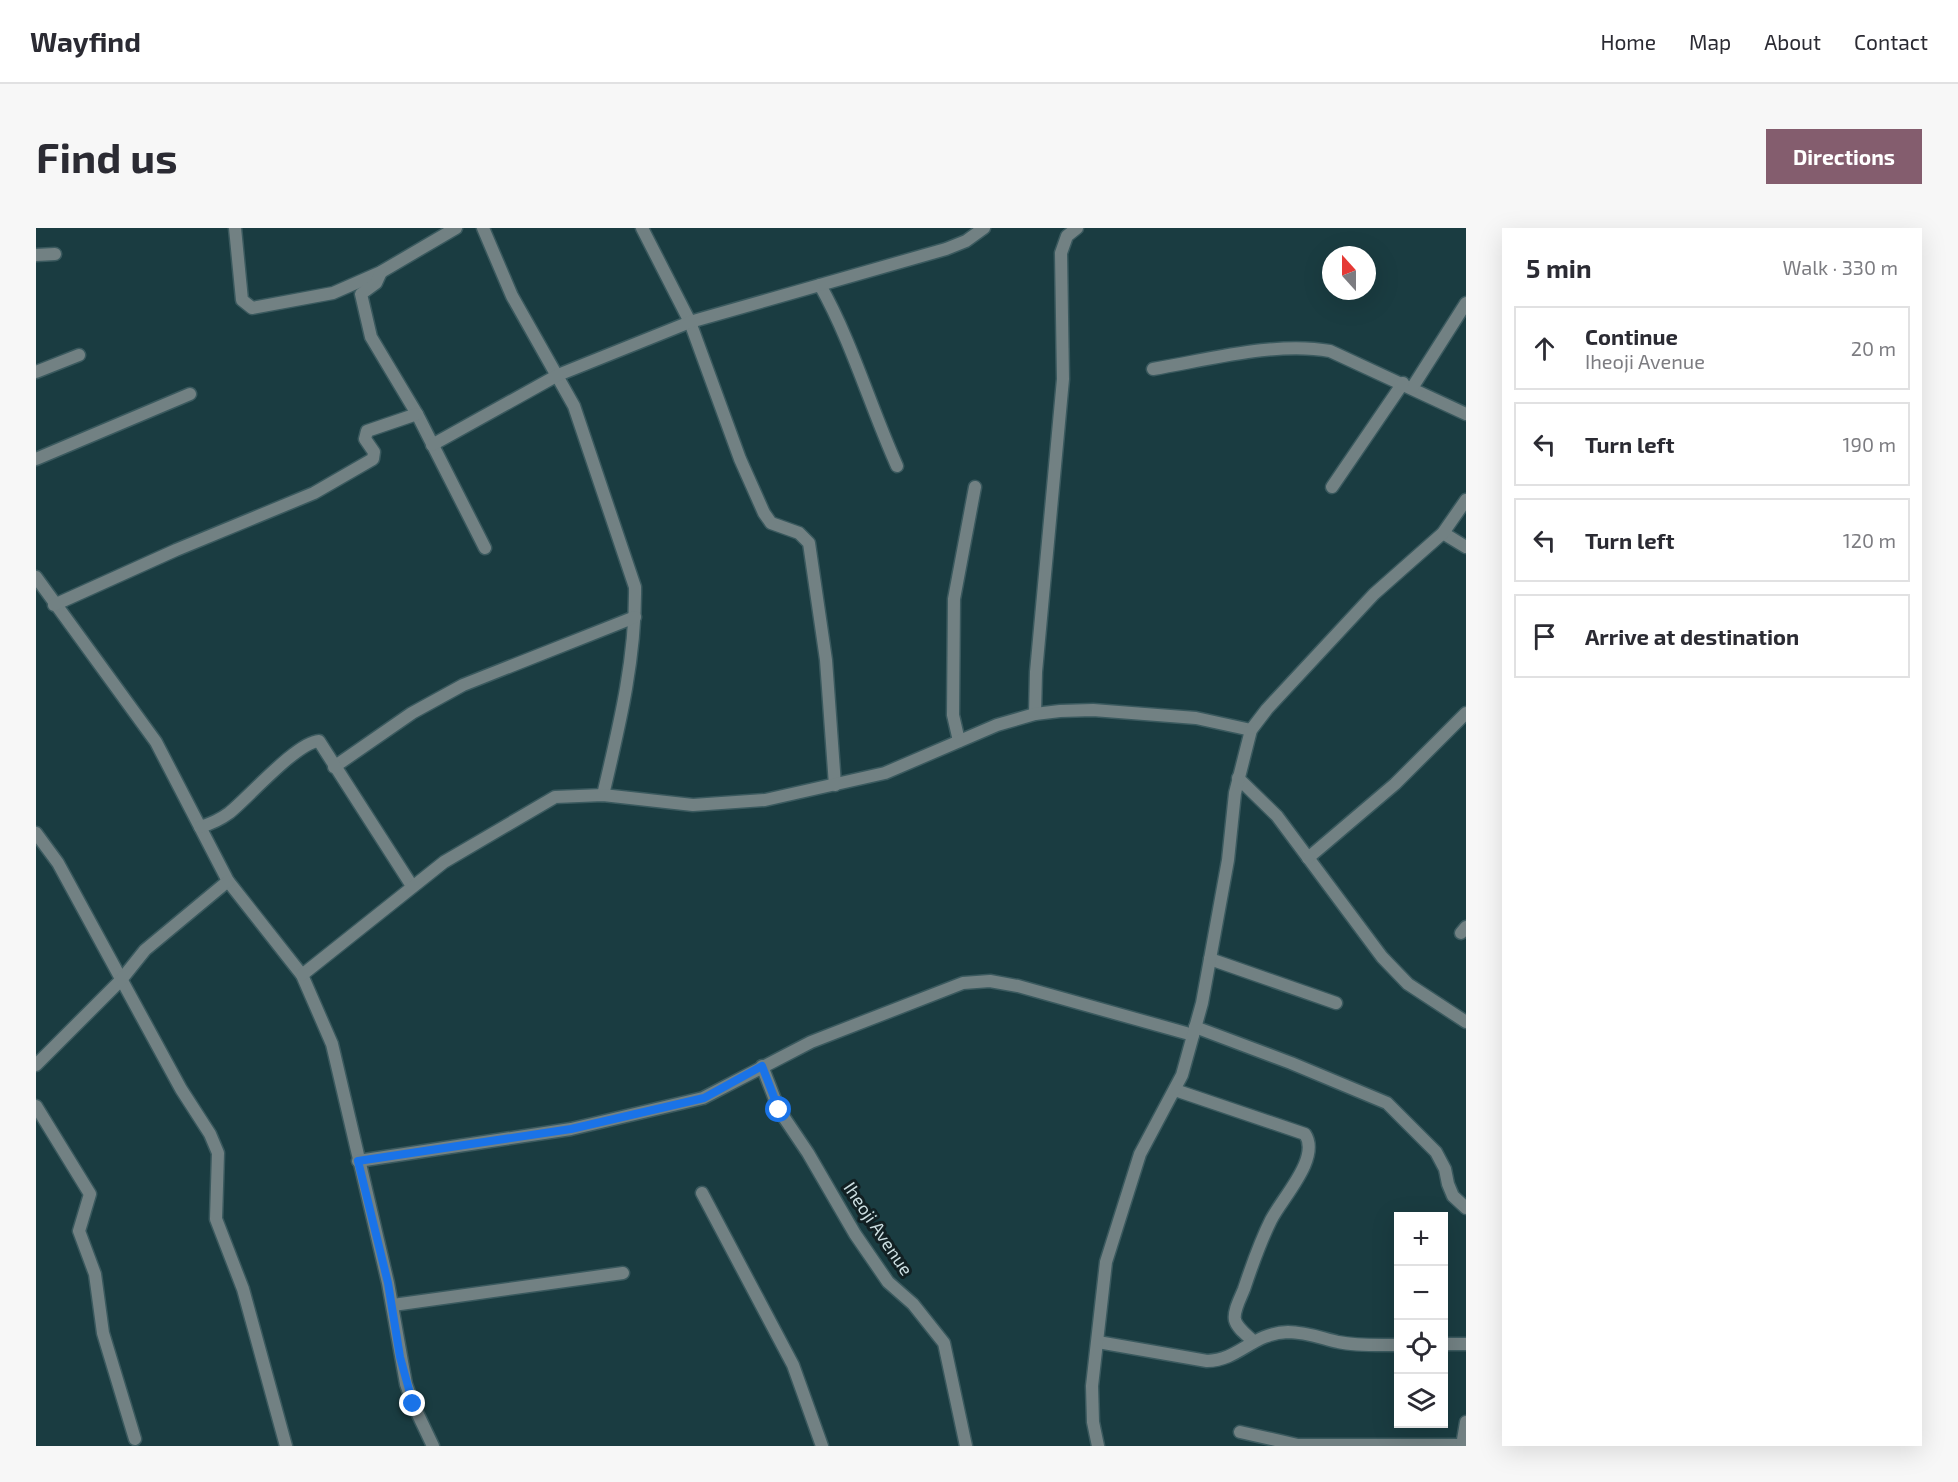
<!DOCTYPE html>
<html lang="en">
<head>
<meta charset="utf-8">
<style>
  body { margin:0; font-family:"Exo 2",sans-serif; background:#f7f7f7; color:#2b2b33 }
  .controls { position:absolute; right:18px; bottom:18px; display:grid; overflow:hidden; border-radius:0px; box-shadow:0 6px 24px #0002 }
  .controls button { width:54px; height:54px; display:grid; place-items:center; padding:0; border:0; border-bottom:2px solid #e1e1e2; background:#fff; color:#2b2b33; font:30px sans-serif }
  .compass { position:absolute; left:1286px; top:18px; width:54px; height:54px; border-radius:50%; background:#fff; box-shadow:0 6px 24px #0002; rotate:339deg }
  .stop { position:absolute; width:18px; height:18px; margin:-14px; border:4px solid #1a73e8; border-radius:50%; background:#fff }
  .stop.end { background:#1a73e8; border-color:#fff; box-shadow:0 2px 6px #0008 }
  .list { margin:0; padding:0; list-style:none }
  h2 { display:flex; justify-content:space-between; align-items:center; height:78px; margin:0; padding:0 24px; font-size:26px }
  h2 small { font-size:20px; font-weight:400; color:#7c7c81 }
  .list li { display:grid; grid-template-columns:39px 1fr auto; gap:18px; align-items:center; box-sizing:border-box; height:84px; margin:0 12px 12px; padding:0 12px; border:2px solid #e1e1e2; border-radius:0px }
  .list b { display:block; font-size:22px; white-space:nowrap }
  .list p { margin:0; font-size:20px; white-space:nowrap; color:#7c7c81 }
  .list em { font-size:20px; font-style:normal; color:#7c7c81 }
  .icon { flex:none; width:33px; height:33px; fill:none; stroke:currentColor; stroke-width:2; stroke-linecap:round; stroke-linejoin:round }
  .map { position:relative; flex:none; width:1430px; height:1218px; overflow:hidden; border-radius:0px }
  header { display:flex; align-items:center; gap:36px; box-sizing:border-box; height:84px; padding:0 30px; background:#fff; border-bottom:2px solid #e1e1e2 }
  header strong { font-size:28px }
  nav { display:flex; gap:33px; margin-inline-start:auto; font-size:21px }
  .intro { display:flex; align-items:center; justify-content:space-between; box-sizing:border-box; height:144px; padding:0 36px }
  h1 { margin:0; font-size:42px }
  .button { padding:15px 27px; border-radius:0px; background:#845d6e; color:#fff; font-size:21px; font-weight:700 }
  main { display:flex; gap:36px; padding:0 36px }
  aside { flex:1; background:#fff; border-radius:0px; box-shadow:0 6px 24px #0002 }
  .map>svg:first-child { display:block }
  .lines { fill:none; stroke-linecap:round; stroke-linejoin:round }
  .minor-casing { stroke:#3a595e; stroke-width:15 }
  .minor { stroke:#728183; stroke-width:12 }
  .route { stroke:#1a73e8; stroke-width:8 }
  .labels { text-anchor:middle; stroke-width:6; stroke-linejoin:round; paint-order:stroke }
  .street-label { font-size:18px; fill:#ccdee1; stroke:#122023 }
</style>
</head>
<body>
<header>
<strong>Wayfind</strong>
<nav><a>Home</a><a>Map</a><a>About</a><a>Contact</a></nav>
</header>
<div class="intro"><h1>Find us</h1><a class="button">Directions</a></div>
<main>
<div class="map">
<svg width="1430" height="1218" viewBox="0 0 1430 1218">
  <rect width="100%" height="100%" fill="#1a3c41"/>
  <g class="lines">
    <g class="minor-casing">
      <g id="minor">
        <polyline points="199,0 206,72 216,80 297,65 345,44 420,0"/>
        <path d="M447,0L476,68L538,178L599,359C600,430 583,499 567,567"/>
        <polyline points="606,0 654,94 704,231 728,285 735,295 763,305 773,315 790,432 799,557"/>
        <polyline points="0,27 19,26"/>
        <polyline points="345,44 340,55 325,66 335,109 381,186 449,320"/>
        <path d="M784,57C816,114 834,178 861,238"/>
        <path d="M1117,141C1171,132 1240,113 1294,123L1430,186"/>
        <polyline points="0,144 43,127"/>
        <polyline points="1376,160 1430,75"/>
        <polyline points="396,217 522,147 654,94 910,21 930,13 948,0"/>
        <polyline points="0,231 154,166"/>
        <polyline points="1296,259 1367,155"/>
        <polyline points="1407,305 1430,319"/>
        <polyline points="0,349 120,514 192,653 266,747 296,816 352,1055 370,1156 377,1176 397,1218"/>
        <polyline points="18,377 140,322 278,265 337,231 338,224 329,211 331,203 381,186"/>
        <polyline points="999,486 1000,444 1027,151 1025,25 1031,8 1041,0"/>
        <polyline points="923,513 917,487 918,371 939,259"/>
        <polyline points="298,539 376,485 427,457 599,389"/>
        <polyline points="1202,550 1241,588 1346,729 1372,756 1430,794"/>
        <path d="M164,599C174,596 185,591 193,585C212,570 261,514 283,513L376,658"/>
        <polyline points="0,605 22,635 145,861 174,906 182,925 180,991 207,1061 250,1218"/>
        <polyline points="1272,630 1359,556 1430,485"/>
        <polyline points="1425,705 1430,699"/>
        <polyline points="1174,731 1300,775"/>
        <polyline points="266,747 408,634 519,569 567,567 657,577 729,572 849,545 961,497 999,486 1024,483 1057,482 1160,490 1215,502"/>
        <polyline points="1159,799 1255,835 1351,875 1400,924 1409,941 1412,956 1417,968 1430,980"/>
        <polyline points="0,837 85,752 109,722 192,653"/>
        <polyline points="726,838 743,882 772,925 819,1006 852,1054 877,1076 908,1115 930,1218"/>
        <path d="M1139,862L1269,906C1285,930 1246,970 1235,992C1224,1014 1216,1037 1208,1061C1205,1069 1197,1083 1199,1092C1201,1100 1211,1107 1217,1113"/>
        <polyline points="0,878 54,966 43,1003 59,1046 67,1105 99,1211"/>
        <polyline points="322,933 535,901 667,870 775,814 927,755 954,753 982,758 1157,807"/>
        <polyline points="666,965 757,1137 786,1218"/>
        <polyline points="357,1077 587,1045"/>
        <path d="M1062,1114L1171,1133C1204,1132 1216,1105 1252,1104C1270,1104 1285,1110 1302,1114C1322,1118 1342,1117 1362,1117"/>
        <polyline points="1408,1116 1430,1116"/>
        <polyline points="1204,1204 1262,1217 1426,1217"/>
        <polyline points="1062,1218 1057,1194 1056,1158 1070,1034 1104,926 1146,847 1166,775 1192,632 1199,565 1215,502 1231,481 1338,366 1407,305 1430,272"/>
        <polyline points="1426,1218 1430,1194"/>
      </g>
    </g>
    <use href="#minor" class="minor"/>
  </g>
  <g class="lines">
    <polyline class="route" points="377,1176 364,1129 352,1055 322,933 535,901 668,870 726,838 743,882"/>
  </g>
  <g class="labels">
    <g class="street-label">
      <text transform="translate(842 1001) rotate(56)" y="6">Iheoji Avenue</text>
    </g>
  </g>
</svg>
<div class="controls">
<button>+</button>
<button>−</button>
<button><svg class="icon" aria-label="locate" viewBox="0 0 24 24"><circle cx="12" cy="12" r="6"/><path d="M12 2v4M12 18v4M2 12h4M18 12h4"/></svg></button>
<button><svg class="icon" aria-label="layers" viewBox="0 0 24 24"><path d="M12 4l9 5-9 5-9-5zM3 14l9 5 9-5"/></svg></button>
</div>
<svg class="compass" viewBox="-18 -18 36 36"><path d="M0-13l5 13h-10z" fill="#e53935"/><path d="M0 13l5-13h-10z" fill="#7c7c81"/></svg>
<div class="stop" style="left:743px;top:882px"></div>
<div class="stop end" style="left:377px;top:1176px"></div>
</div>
<aside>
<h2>5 min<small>Walk · 330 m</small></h2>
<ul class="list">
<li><svg class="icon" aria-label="ahead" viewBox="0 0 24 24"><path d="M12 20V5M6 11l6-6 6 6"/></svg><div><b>Continue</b><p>Iheoji Avenue</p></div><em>20 m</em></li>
<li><svg class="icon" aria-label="left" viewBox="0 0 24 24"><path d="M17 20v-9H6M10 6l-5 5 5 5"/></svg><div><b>Turn left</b></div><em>190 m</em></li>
<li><svg class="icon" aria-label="left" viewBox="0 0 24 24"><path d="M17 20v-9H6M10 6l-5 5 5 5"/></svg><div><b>Turn left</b></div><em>120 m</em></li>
<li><svg class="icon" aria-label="arrive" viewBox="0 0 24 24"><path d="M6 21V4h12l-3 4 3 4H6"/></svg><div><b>Arrive at destination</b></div></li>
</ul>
</aside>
</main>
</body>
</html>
